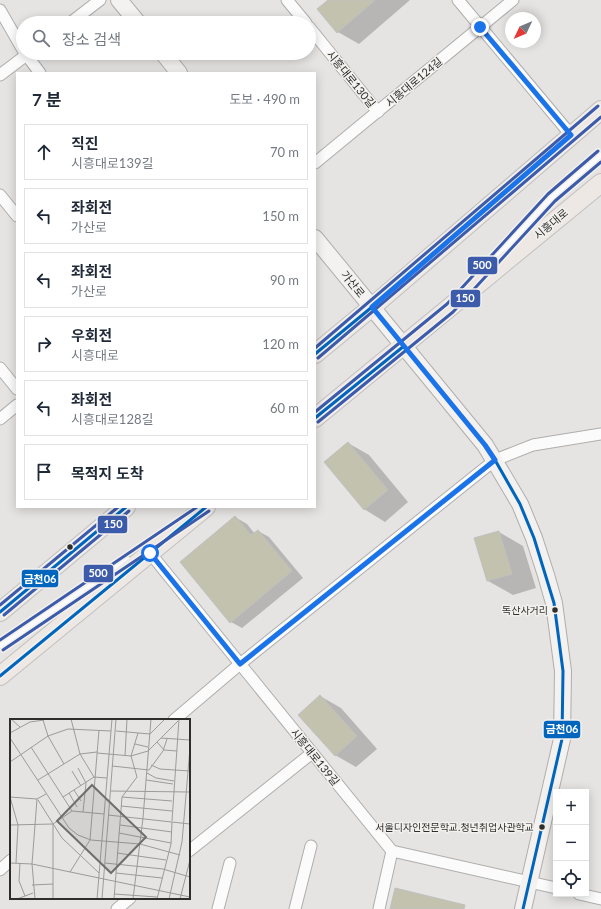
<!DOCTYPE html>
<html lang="ko">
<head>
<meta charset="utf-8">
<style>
  body { margin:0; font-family:Lato,"Noto Sans KR",sans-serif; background:#f2f2f3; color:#1f2937 }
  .controls { position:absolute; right:12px; bottom:12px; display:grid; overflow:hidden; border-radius:0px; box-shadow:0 2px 10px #0003 }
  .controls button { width:36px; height:36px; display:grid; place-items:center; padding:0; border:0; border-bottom:1px solid #e0e1e3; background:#fff; color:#1f2937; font:20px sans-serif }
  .compass { position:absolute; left:505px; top:12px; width:36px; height:36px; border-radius:50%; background:#fff; box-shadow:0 2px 10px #0003; rotate:226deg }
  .stop { position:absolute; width:12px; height:12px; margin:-9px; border:3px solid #1a73e8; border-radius:50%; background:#fff }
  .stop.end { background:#1a73e8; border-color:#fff; box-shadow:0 1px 4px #0008 }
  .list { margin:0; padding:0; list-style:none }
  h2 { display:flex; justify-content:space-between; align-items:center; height:52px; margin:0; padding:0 16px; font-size:17px }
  h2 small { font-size:13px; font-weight:400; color:#747a83 }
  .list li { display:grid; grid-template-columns:26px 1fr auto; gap:12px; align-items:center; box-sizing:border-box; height:56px; margin:0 8px 8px; padding:0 8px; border:1px solid #e0e1e3; border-radius:0px }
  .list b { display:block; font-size:15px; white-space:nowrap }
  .list p { margin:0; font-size:13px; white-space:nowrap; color:#747a83 }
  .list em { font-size:13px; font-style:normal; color:#747a83 }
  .icon { flex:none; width:22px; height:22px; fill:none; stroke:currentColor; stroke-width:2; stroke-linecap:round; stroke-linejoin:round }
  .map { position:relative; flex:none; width:601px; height:909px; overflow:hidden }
  .search { position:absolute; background:#fff; box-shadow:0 2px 10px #0003; left:16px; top:16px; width:300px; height:44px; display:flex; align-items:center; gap:10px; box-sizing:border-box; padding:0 14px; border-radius:22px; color:#747a83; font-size:15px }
  .panel { position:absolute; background:#fff; box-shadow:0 2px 10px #0003; left:16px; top:72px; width:300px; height:436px; border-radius:0px }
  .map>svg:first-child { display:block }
  .shadow { fill:#0003 }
  .building { fill:#c2c2af; stroke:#c1c0bf }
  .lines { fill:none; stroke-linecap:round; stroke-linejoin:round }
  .service-casing { stroke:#afaead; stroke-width:8 }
  .minor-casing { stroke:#afaead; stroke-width:13 }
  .secondary-casing { stroke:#afaead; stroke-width:18 }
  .primary-casing { stroke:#c0c0bf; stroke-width:20 }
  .service { stroke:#fbfbfb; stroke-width:5.5 }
  .minor { stroke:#fbfbfb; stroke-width:11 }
  .secondary { stroke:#f4f2f0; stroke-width:16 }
  .primary { stroke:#eee8e5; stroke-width:18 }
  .bus-1-casing { stroke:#f3f1ee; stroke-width:6 }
  .bus-2-casing { stroke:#f3f1ee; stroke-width:6 }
  .bus-3-casing { stroke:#f3f1ee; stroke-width:6 }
  .bus-1 { stroke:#0065bd; stroke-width:3 }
  .bus-2 { stroke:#3d5bab; stroke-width:3 }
  .bus-3 { stroke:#3d5bab; stroke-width:3 }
  .route { stroke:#1a73e8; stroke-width:5 }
  .bus-dot { fill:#2e2e2c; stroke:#f3f1ee; stroke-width:1.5 }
  .labels { text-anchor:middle; stroke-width:3; stroke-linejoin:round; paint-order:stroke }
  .bus-label { font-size:10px; fill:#2e2e2c; stroke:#f3f1ee; text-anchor:end }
  .street-label { font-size:11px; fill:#2e2e2c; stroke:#f3f1ee }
  .inset-road { fill:none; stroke:#9c9b99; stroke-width:1 }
  .view { fill:#6e6e6c; fill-opacity:0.15; stroke:#6e6e6c; stroke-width:2 }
  .inset-edge { fill:none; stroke:#2e2e2c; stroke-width:2 }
  .line-badge { stroke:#f3f1ee; stroke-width:1.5 }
  .badge-label { font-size:11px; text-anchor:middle; font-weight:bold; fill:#fff }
</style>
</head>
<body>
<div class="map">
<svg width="601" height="909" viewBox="0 0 601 909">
  <rect width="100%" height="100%" fill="#e5e4e2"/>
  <g class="shadow">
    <polygon points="330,0 410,0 359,44 338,32"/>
    <polygon points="348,443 369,455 408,502 385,522 364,509"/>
    <polygon points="235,517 247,524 255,534 258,531 269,537 303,578 242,628 231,622"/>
    <polygon points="499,532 523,546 536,588 513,595 488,581 476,538"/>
    <polygon points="320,696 341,708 377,749 356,767 335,755"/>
  </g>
  <g class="building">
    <polygon points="328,0 375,0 337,33 317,9"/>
    <polygon points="348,442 388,490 364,510 324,462"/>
    <polygon points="235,516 251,535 258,530 292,571 230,623 180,562"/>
    <polygon points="499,531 512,574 487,581 474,538"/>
    <polygon points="320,695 357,736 335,756 298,715"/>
    <polygon points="395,888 465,905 464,909 390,909"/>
  </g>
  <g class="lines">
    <g class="service-casing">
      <g id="service">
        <polyline points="492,262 552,197 601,155"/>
        <polyline points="0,646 128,560"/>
      </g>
    </g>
    <g class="minor-casing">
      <g id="minor">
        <polyline points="287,0 306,23"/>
        <polyline points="458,0 571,135"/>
        <polyline points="0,10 23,50"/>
        <polyline points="70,23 100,0"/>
        <polyline points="309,27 378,112"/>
        <polyline points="25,53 40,73"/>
        <polyline points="0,75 29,53"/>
        <polyline points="315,163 513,0"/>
        <polyline points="0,195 17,216"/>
        <polyline points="0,368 17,389"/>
        <polyline points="0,419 17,405"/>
        <polyline points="150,553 392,851 556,888"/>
        <polyline points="174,720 240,664 495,460 533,445 601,434"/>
        <polyline points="189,851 312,753"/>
        <polyline points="0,870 11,860"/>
        <polyline points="579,894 601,899"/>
        <polyline points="117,909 130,898"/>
        <polyline points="218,909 230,863"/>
        <polyline points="295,909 311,846"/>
        <polyline points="379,909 392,851"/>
      </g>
    </g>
    <g class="secondary-casing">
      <g id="secondary">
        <polyline points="119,0 138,23"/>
        <polyline points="163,53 179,73"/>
        <polyline points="315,238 485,445 520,504 534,538 546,575 554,603 563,671 562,739 523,909"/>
      </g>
    </g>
    <g class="primary-casing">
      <g id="primary">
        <polyline points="315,354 372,307 601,110"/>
        <polyline points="315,418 601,183"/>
        <polyline points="0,612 126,507"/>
        <polyline points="0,676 206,507"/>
      </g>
    </g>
    <use href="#service" class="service"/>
    <use href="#minor" class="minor"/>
    <use href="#secondary" class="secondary"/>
    <use href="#primary" class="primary"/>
    <g class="bus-1-casing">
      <g id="bus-1">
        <polyline points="315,354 372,307 485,445 495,460 520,504 534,538 554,603 563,671 562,739 523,909"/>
        <polyline points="315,418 404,346"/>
        <polyline points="0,612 126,507"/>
        <polyline points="0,676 206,507"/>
      </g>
    </g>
    <g class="bus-2-casing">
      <g id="bus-2">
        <polyline points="318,358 601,117"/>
        <polyline points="318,422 453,312 555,201 601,162"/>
        <polyline points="4,615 129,511"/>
        <polyline points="3,650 209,511"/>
      </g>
    </g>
    <g class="bus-3-casing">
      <g id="bus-3">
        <polyline points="315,348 598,106"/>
        <polyline points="315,412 447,304 548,194 598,151"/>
        <polyline points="0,605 118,507"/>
        <polyline points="0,640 197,507"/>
      </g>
    </g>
    <use href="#bus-1" class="bus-1"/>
    <use href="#bus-2" class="bus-2"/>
    <use href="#bus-3" class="bus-3"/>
  </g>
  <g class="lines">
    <polyline class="route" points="150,553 240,664 495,460 485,445 372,307 571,135 480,27"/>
  </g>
  <g class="bus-dot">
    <circle cx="70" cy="547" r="3.5"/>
    <circle cx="555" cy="610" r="3.5"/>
    <circle cx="542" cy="827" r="3.5"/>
  </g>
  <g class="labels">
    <g class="bus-label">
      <text x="548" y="614">독산사거리</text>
      <text x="534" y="831">서울디자인전문학교.청년취업사관학교</text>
    </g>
    <g class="street-label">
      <text transform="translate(351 79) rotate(51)" y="4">시흥대로130길</text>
      <text transform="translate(414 82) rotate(-40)" y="4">시흥대로124길</text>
      <text transform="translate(551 224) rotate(-40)" y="4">시흥대로</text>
      <text transform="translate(353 284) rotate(51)" y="4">가산로</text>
      <text transform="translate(315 757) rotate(51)" y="4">시흥대로139길</text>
    </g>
  </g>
  <g transform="translate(10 719)">
    <rect width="180" height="180" fill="#e5e4e2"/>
    <path class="inset-road" d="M1,0L10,8M61,0L70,35L84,58M33,1L38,17L54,45M106,12L140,15M0,14L20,3L34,1M140,15L155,0M0,19L59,109L68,116L81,121L130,125L170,136M151,19L180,21M147,23L154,31L167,32M125,25L138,28M21,28L62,92M87,34L121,37L138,32L168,2M115,37L117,0M0,43L38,17L58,10L101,12M141,46L150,50L180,52M102,47L139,51L153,32L157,20M68,49L76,64M62,52L71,67M137,54L146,59L164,62M28,61L70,35L87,33M136,61L163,65M64,71L71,82M100,72L180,73M59,74L67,88M0,78L8,106L6,144M0,78L27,80L36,75M53,78L84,58L97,59M112,78L162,82M28,81L52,119L89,154M111,87L162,92M73,93L76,64M98,96L180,105M162,102L169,0M43,105V180M0,106L43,105L62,92L94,95M110,106L162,113M109,114L161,124M107,134L156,141M0,144L22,145L180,178M10,144L9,162L15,177M95,144L153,150L180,158M60,153L80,121L89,11M106,154L152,159M22,166L43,165M104,175L147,178M7,180L23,174M25,180L22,145L27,80M87,180L102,0M92,180L106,0M104,180L112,78L127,58L121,37L128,14M123,180L133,99L141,0M147,180L161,125L162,103M159,180L172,123L180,29M170,180L180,141"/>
    <path class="view" d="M82,66L136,118L101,154L47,102Z"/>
    <rect width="180" height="180" class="inset-edge"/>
  </g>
  <g class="line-badge">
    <rect x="467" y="256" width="31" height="19" rx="4" fill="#3d5bab"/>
    <rect x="450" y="289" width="31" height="19" rx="4" fill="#3d5bab"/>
    <rect x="97" y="515" width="31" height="19" rx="4" fill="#3d5bab"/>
    <rect x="83" y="564" width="31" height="19" rx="4" fill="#3d5bab"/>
    <rect x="21" y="569" width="38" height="19" rx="4" fill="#0065bd"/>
    <rect x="543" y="720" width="38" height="19" rx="4" fill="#0065bd"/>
  </g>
  <g class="badge-label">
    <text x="482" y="269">500</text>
    <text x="465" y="302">150</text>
    <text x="113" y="528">150</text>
    <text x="98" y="577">500</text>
    <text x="40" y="583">금천06</text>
    <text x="562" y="733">금천06</text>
  </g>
</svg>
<div class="controls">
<button>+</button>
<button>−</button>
<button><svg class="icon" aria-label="locate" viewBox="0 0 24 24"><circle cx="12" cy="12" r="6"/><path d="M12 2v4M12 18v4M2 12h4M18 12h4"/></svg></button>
</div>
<svg class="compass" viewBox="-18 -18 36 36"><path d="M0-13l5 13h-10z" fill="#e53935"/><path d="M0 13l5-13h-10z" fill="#747a83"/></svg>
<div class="stop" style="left:150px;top:553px"></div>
<div class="stop end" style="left:480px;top:27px"></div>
<div class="search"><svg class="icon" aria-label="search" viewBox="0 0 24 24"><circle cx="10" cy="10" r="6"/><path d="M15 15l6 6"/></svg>장소 검색</div>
<section class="panel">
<h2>7 분<small>도보 · 490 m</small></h2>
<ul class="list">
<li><svg class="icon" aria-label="ahead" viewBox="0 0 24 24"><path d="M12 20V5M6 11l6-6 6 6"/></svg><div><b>직진</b><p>시흥대로139길</p></div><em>70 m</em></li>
<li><svg class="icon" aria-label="left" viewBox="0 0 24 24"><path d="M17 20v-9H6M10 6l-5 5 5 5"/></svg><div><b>좌회전</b><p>가산로</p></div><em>150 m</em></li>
<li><svg class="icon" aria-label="left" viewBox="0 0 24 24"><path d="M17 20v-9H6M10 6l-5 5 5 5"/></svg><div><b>좌회전</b><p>가산로</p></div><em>90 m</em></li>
<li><svg class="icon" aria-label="right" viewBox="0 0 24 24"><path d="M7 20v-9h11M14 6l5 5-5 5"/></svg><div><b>우회전</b><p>시흥대로</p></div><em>120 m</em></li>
<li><svg class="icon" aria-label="left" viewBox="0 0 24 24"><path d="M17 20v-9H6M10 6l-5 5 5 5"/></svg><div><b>좌회전</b><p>시흥대로128길</p></div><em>60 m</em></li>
<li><svg class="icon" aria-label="arrive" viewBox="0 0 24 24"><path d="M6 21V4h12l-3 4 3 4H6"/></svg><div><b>목적지 도착</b></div></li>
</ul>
</section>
</div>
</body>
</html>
